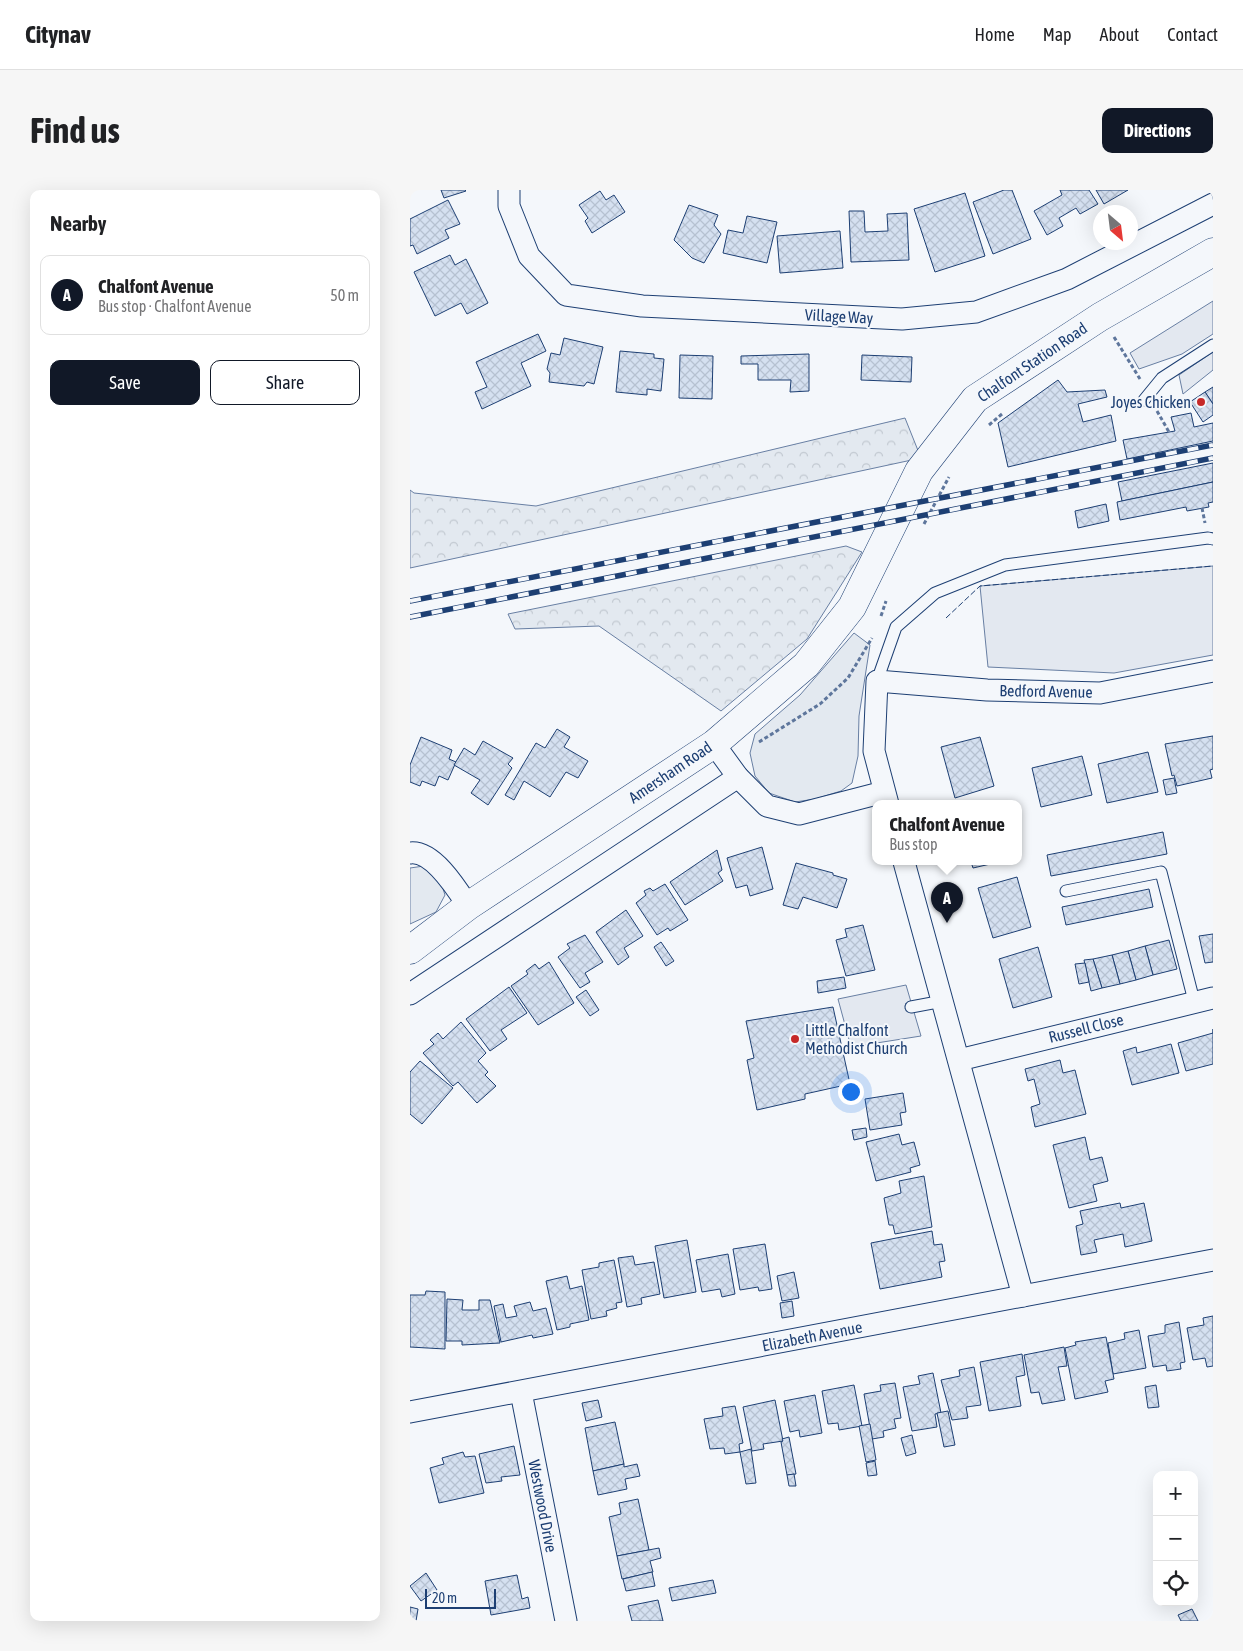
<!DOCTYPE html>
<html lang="en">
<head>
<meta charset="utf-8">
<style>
  body { margin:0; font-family:"Asap Condensed",sans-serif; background:#f6f6f6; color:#202124 }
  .controls { position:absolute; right:15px; bottom:15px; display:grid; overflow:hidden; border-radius:10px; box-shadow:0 5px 20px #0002 }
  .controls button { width:45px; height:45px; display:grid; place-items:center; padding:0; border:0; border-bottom:1px solid #e0e0e0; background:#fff; color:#202124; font:25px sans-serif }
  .compass { position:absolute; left:683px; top:15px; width:45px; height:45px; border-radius:50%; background:#fff; box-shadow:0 5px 20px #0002; rotate:152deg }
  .scale { position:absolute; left:15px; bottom:12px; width:71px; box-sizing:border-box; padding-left:5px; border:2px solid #1d3f73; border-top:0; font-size:14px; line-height:18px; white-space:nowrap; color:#1d3f73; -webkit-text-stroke:4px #f4f7fb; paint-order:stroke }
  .you { position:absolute; left:440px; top:901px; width:18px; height:18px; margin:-12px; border:4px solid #fff; border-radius:50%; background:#1a73e8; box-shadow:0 0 0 8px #1a73e833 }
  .badge { display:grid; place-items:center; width:32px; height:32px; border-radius:50%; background:#111827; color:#fff; font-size:16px; font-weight:700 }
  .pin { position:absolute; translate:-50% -41px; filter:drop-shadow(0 1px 2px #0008) }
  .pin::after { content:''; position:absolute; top:26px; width:18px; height:15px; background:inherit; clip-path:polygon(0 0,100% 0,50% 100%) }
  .popup { position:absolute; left:462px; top:610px; width:150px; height:65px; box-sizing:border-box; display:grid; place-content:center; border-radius:10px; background:#fff; filter:drop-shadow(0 1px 4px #0005); font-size:16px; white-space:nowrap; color:#757577 }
  .popup b { font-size:19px; color:#202124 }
  .popup::after { content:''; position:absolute; left:50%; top:100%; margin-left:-10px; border:10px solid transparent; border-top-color:#fff }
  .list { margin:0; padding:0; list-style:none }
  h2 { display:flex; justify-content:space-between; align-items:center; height:65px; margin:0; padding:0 20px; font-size:21px }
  h2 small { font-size:16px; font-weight:400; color:#757577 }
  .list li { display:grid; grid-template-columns:32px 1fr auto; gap:15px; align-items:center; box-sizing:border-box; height:80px; margin:0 10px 10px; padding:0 10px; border:1px solid #e0e0e0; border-radius:10px }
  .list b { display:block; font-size:19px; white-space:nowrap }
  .list p { margin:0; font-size:16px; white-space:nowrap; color:#757577 }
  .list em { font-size:16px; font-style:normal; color:#757577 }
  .actions { display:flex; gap:10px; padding:15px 20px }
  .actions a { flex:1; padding:11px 0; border:1px solid #111827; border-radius:10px; text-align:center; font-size:18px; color:#111827 }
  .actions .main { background:#111827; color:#fff }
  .icon { flex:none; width:28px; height:28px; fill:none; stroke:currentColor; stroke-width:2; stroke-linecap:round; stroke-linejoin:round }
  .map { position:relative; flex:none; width:803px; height:1431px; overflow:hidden; border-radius:10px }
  header { display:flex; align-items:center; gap:30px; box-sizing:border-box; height:70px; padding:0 25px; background:#fff; border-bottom:1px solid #e0e0e0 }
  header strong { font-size:24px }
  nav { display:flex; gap:28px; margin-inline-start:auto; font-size:18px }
  .intro { display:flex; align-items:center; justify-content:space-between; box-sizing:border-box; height:120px; padding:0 30px }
  h1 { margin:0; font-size:35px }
  .button { padding:12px 22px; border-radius:10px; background:#111827; color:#fff; font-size:18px; font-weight:700 }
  main { display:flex; gap:30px; padding:0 30px }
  aside { flex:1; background:#fff; border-radius:10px; box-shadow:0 5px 20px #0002 }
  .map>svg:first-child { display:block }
  .green { fill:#e3e9f0; stroke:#687fa3 }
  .forest { fill:url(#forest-crowns); stroke:#687fa3 }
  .parking { fill:#e3e8f0; stroke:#687fa3 }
  .building { fill:url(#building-cross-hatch); stroke:#1d3f73 }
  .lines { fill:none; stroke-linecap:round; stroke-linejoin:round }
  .service-casing { stroke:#1d3f73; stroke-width:13 }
  .minor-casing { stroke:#1d3f73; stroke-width:23 }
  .primary-casing { stroke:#1d3f73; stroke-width:29 }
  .path { stroke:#5e769c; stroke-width:3; stroke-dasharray:4 2.5; stroke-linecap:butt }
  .service { stroke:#f4f7fb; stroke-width:11 }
  .minor { stroke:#f4f7fb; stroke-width:21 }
  .primary { stroke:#f4f7fb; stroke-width:28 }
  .rail-casing { stroke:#1d3f73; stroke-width:5.5 }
  .rail { stroke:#f4f7fb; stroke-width:4; stroke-dasharray:11; stroke-linecap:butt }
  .fence { stroke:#1d3f73; stroke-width:1; stroke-dasharray:6 2.5; stroke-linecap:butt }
  .poi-dot { fill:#c62828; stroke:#f4f7fb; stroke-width:2 }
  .labels { text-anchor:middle; stroke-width:4; stroke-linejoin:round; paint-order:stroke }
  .street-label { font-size:16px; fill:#1d3f73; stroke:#f4f7fb }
  .poi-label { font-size:16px; fill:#1d3f73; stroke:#f4f7fb; text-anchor:end }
</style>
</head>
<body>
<header>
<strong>Citynav</strong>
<nav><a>Home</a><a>Map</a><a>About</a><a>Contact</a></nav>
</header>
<div class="intro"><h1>Find us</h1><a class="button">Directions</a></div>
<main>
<aside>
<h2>Nearby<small></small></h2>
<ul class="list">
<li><span class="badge">A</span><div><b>Chalfont Avenue</b><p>Bus stop · Chalfont Avenue</p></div><em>50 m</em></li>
</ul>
<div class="actions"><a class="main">Save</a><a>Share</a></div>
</aside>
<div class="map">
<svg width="803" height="1431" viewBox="0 0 803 1431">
  <defs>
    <pattern id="forest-crowns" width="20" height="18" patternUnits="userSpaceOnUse" patternTransform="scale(1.25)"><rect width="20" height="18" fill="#e3e9f0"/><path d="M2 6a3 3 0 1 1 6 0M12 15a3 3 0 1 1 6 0" fill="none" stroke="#c2c9d1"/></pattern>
    <pattern id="building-cross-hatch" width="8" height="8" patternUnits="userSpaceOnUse" patternTransform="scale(1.25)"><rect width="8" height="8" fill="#d5e0f0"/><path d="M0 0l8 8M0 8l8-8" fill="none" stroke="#b6c1d1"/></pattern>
  </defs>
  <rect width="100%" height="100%" fill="#f4f7fb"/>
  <g class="green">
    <polygon points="444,443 460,455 449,526 448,566 442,593 431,601 405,609 385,612 359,603 345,586 340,563 345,544 390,505"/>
    <polygon points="14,676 28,683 35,705 26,722 0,734 0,678"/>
  </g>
  <g class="forest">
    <polygon points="495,228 511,268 0,378 0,300 4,303 126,316"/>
    <polygon points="436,356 452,362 397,449 311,521 189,436 105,439 98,424"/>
  </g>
  <g class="parking">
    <polygon points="803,111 803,144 772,164 729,179 720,163"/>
    <polygon points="803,162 803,180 773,204 769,185"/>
    <polygon points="803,376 803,465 704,483 578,477 570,396"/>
    <polygon points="496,795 511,846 441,857 428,809"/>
  </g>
  <g class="building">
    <polygon points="31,0 55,0 56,1 34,8"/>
    <polygon points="594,0 602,0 621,49 583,64 563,12"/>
    <polygon points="650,0 679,0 688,14 670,24 666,18 649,28 653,36 637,45 624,21 652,5"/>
    <polygon points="686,0 718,0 694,14"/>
    <polygon points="190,1 196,10 204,5 215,22 182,43 175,31 178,28 169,15"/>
    <polygon points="555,3 575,66 525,82 504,19"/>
    <polygon points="38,10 50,34 35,40 39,48 7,64 3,55 0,56 0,29"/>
    <polygon points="279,15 308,25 304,35 311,44 294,73 282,68 264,50"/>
    <polygon points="439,21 454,21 455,42 478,41 477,24 497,23 499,70 441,72"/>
    <polygon points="337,26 367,32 357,73 313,63 318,40 333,43"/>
    <polygon points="430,41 433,78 370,83 367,46"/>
    <polygon points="40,65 45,75 56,69 78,113 57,124 51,113 25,126 4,82"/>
    <polygon points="128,144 136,161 111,173 121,196 72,219 65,202 77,197 66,172"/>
    <polygon points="154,148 193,157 184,194 177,192 174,196 139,192 140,183 137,179 141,163 150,165"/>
    <polygon points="210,161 244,164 244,168 254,169 251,201 237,199 237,205 206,202"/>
    <polygon points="399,164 399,201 380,202 381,190 348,190 348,174 331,174 331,166"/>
    <polygon points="270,165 303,166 302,209 269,208"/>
    <polygon points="452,165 502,167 501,192 451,190"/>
    <polygon points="648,190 657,202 695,200 697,207 668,214 673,232 701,225 706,251 598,277 588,233"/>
    <polygon points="803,197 803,214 795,202"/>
    <polygon points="795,202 803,214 803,225 793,232 780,212"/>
    <polygon points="781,223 784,237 803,233 803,251 717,269 713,250 765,241 761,227"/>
    <polygon points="803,273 803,292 712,311 708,292"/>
    <polygon points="803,292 803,312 798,313 799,317 777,321 776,317 710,330 707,312"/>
    <polygon points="696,314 699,331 668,338 665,321"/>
    <polygon points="147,539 160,547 154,557 178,571 168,588 156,582 140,607 114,591 104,610 95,605 126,553 135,558"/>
    <polygon points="803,546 803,579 800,580 802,588 767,596 764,585 762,586 755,554"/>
    <polygon points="11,547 42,560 39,569 46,572 38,590 29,586 25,596 12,591 10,596 0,592 0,575"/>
    <polygon points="570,547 584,596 545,608 531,557"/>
    <polygon points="73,551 103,568 98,574 102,578 78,615 61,603 70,590 44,575 54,558 65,565"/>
    <polygon points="738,562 748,602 697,613 688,574"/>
    <polygon points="672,566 682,605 631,617 622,578"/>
    <polygon points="764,588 767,603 756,605 753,590"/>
    <polygon points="753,642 757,664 641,686 637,665"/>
    <polygon points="352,657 363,699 340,706 337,695 326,698 317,668"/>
    <polygon points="307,660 312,680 308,683 313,691 275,715 260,692"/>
    <polygon points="561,672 589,672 563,678"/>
    <polygon points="386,673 423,683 423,685 437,689 427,718 393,707 388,719 373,715"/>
    <polygon points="607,687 621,737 583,748 568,698"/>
    <polygon points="255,694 278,730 260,741 258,738 247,745 226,713 236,705 234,701 240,698 243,701"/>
    <polygon points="739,699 743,717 656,735 652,717"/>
    <polygon points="216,720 233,746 214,758 219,767 208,775 186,742"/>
    <polygon points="453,735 465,780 436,786 426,750 437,747 435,739"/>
    <polygon points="803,744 803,772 795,773 789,746"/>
    <polygon points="175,745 193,772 175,783 180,792 170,798 148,767 160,758 157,754"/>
    <polygon points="759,750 767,779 743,785 735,756"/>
    <polygon points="251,752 264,771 256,776 244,757"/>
    <polygon points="735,756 743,785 726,790 718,761"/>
    <polygon points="628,757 642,807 603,818 589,769"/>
    <polygon points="718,761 726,790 710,794 702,765"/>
    <polygon points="702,765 710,794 692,798 683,769"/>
    <polygon points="683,769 692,798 681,801 674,770"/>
    <polygon points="139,772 164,813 128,835 101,796 118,784 116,781 125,774 129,779"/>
    <polygon points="675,773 679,792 669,794 665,774"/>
    <polygon points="434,787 436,798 408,803 407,791"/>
    <polygon points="99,797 117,823 91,840 97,849 80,861 56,829"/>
    <polygon points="176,800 189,820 180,826 166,807"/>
    <polygon points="423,817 440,894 395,904 395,909 347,920 337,870 344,868 336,831"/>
    <polygon points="51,832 76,863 68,871 78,882 75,885 86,896 67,913 48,892 43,896 13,863 24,854 20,850 28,843 33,849"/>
    <polygon points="803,839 803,874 776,881 768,853 803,843"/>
    <polygon points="761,854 769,883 722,895 713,861 726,857 727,863"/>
    <polygon points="650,870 653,883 665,880 676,924 625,937 621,917 630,914 624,889 618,891 615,879"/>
    <polygon points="10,871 43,898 12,934 0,924 0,882"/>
    <polygon points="493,903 496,922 490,923 492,935 460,940 455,909"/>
    <polygon points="456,938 457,947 444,950 442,940"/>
    <polygon points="489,944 492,955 504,952 510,975 500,978 501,982 466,991 456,952"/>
    <polygon points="675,947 680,970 692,967 698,991 683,995 687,1011 659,1018 643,955"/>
    <polygon points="514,986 522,1037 485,1044 483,1035 479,1035 474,1008 491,1003 489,991"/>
    <polygon points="710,1013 711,1018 734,1013 742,1051 715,1057 713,1044 684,1050 687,1062 671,1065 666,1036 673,1034 670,1021"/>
    <polygon points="522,1041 524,1055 532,1054 535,1071 529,1072 532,1087 470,1099 461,1053"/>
    <polygon points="277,1050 286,1102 254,1108 245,1056"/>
    <polygon points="355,1054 362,1099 349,1101 348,1097 330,1100 323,1059"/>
    <polygon points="318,1064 325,1104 312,1107 310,1099 292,1102 286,1070"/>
    <polygon points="223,1066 225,1075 244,1072 250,1104 231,1108 232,1114 217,1117 208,1068"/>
    <polygon points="204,1070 212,1112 206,1113 207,1118 196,1121 197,1126 181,1129 172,1080 189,1077 189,1073"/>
    <polygon points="384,1082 389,1108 372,1111 367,1086"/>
    <polygon points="157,1086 160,1099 172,1096 179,1130 160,1134 160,1137 147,1140 136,1091"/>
    <polygon points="16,1101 35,1102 35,1159 0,1157 0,1105 15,1105"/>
    <polygon points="37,1109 53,1110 52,1120 69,1120 69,1110 80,1110 90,1153 52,1155 52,1151 36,1151"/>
    <polygon points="382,1111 384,1126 372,1128 370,1113"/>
    <polygon points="120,1112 123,1121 136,1118 143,1144 123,1148 122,1145 91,1152 84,1116 93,1114 96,1128 107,1126 104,1116"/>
    <polygon points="803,1126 803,1176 797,1177 795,1168 783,1170 777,1138 794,1135 793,1128"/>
    <polygon points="769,1132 775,1172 770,1173 771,1179 757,1181 756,1175 743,1177 738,1146 755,1143 755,1135"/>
    <polygon points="729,1140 736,1178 703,1184 698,1153 715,1149 714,1143"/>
    <polygon points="696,1147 704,1189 695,1191 698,1202 665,1209 655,1158 666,1155 665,1152"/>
    <polygon points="654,1157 657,1176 648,1177 655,1210 632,1214 629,1202 621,1203 614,1165"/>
    <polygon points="612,1164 615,1185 606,1187 611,1216 579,1221 570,1172"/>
    <polygon points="564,1177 571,1215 556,1217 558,1228 542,1230 531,1190 550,1186 549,1180"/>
    <polygon points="523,1183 531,1223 525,1224 527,1237 502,1241 493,1197 510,1194 508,1186"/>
    <polygon points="485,1193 491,1228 484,1229 486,1238 473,1241 474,1247 462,1249 454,1204 471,1201 470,1195"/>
    <polygon points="444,1195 452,1236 429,1240 428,1233 418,1234 412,1201"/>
    <polygon points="746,1195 749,1217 738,1218 735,1197"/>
    <polygon points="405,1205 412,1243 390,1247 389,1240 380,1242 374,1211"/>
    <polygon points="188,1210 192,1227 176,1231 172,1213"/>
    <polygon points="365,1210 373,1251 353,1254 354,1259 342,1261 333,1217"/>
    <polygon points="325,1216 333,1253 329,1254 330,1262 315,1264 314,1258 300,1259 294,1229 313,1226 312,1218"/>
    <polygon points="538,1221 545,1255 534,1257 527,1223"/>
    <polygon points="205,1232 214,1274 183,1281 175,1238"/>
    <polygon points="460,1234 466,1270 456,1272 449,1236"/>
    <polygon points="502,1245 506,1263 496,1266 491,1248"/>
    <polygon points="379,1247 386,1284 377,1285 371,1252 373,1251 372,1249"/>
    <polygon points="104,1256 110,1285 91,1287 92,1291 76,1293 69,1264"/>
    <polygon points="341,1259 346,1293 336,1294 330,1262"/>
    <polygon points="53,1262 55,1267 65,1266 74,1303 29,1313 20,1278 34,1274 32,1268"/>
    <polygon points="465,1271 467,1285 458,1286 456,1273"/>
    <polygon points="214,1274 214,1277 227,1274 230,1286 215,1289 217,1299 188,1305 183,1281"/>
    <polygon points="384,1284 386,1296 379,1296 377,1285"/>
    <polygon points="228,1309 239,1360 207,1366 199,1327 211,1324 209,1313"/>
    <polygon points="249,1358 251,1368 240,1371 243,1382 212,1389 207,1366"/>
    <polygon points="242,1382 245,1396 216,1401 213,1389"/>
    <polygon points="16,1383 27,1400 11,1411 0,1396"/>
    <polygon points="107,1385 112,1409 118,1407 120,1418 81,1425 75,1391"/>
    <polygon points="303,1390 306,1403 262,1411 259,1398"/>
    <polygon points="248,1410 253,1431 222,1431 218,1416"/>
    <polygon points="0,1417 8,1419 6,1431 0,1431"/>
    <polygon points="782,1419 788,1431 771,1431 768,1425"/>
  </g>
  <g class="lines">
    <g class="service-casing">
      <g id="service">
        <polyline points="734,210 752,188 803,155"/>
        <polyline points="467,491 486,437 525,403 595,375 798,348 803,349"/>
        <polyline points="656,701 751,682 784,811"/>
        <polyline points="501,817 533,811"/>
      </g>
    </g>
    <g class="minor-casing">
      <g id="minor">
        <polyline points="99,0 99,16 119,66 156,105 232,116 492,129 566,122 657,89 803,14"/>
        <polyline points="304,554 328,587 357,616 389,624 474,602"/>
        <polyline points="478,614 464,561 467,491 577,500 690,503 803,481"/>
        <path d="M0,663C23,660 47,699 58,716"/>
        <polyline points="494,672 613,1106"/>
        <polyline points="0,804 328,587"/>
        <polyline points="549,870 803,808"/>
        <polyline points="111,1202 156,1431"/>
        <polyline points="0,1222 803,1070"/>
      </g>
    </g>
    <g class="primary-casing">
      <polyline id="primary" points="0,760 58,716 304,554 396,475 442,417 509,281 565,209 690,127 803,62"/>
    </g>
    <g class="path">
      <polyline points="704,147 730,189"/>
      <polyline points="747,221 759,242"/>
      <polyline points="579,235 592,224"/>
      <polyline points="792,318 795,333"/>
      <polyline points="514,334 539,287"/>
      <polyline points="471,426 476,411"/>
      <polyline points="349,552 410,514 438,488 462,448"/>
    </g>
    <use href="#service" class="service"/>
    <use href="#minor" class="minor"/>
    <use href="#primary" class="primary"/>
    <g class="rail-casing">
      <g id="rail">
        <polyline points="0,411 803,255"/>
        <polyline points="0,427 803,268"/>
      </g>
    </g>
    <use href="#rail" class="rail"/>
    <polyline class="fence" points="536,428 570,396 803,376"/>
  </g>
  <g class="poi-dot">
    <circle cx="791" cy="212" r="5"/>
    <circle cx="385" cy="849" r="5"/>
  </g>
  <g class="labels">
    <g class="street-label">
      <text transform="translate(429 126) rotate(3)" y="6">Village Way</text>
      <text transform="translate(622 172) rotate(-34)" y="6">Chalfont Station Road</text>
      <text transform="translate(636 501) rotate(1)" y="6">Bedford Avenue</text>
      <text transform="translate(260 582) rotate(-34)" y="6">Amersham Road</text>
      <text transform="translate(676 838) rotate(-14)" y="6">Russell Close</text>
      <text transform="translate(402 1146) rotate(-11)" y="6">Elizabeth Avenue</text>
      <text transform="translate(133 1316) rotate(79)" y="6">Westwood Drive</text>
    </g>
    <g class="poi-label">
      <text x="781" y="218">Joyes Chicken</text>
      <text x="395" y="846" text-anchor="start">Little Chalfont<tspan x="395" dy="18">Methodist Church</tspan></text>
    </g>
  </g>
</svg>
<div class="controls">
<button>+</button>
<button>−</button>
<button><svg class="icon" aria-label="locate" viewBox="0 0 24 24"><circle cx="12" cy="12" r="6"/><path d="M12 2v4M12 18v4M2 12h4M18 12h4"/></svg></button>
</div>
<svg class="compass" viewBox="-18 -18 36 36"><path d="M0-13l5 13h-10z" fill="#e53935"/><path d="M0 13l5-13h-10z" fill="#757577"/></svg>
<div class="scale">20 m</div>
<div class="you"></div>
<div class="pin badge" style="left:537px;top:733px">A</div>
<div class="popup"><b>Chalfont Avenue</b>Bus stop</div>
</div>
</main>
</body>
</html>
